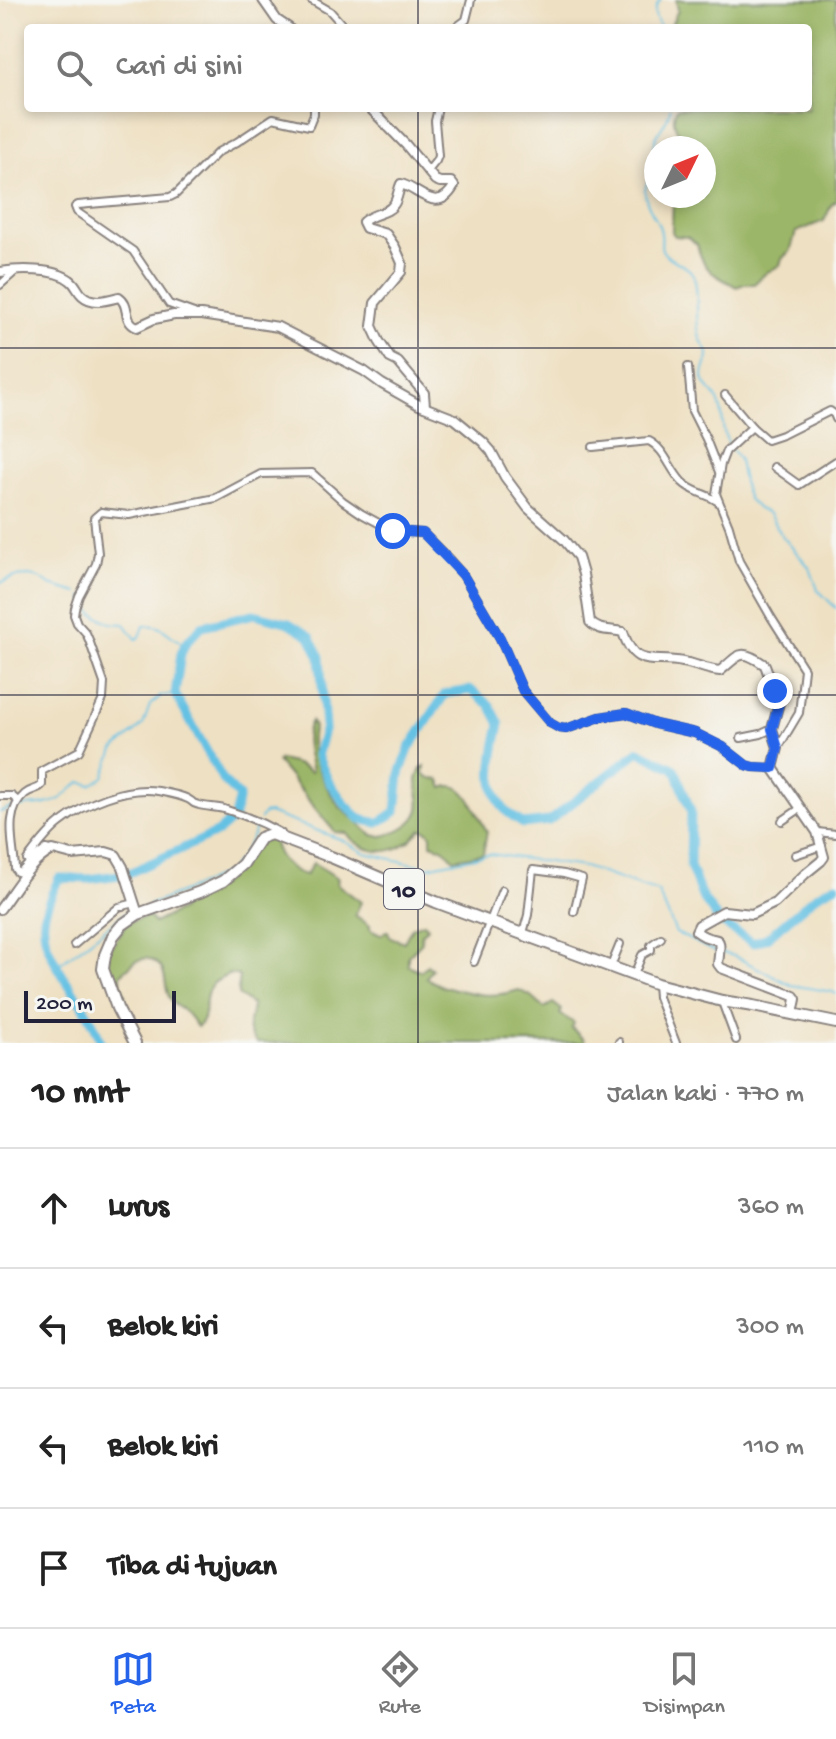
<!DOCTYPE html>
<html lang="id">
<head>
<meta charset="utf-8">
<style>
  body { margin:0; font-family:"Gochi Hand",sans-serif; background:#f6f6f6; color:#222 }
  .compass { position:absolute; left:644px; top:136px; width:72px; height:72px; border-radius:50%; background:#fff; box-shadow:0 4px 12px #0003; rotate:47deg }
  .scale { position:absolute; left:24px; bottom:20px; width:152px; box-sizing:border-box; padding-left:8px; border:4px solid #22223b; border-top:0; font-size:22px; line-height:28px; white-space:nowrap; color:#22223b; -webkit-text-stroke:6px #f6f6f2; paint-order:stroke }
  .stop { position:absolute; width:24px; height:24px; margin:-18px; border:6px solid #2563eb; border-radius:50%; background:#fff }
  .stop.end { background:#2563eb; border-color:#fff; box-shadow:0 2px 8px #0008 }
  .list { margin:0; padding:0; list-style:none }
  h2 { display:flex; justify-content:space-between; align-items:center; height:104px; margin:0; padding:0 32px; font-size:34px }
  h2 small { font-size:26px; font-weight:400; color:#767676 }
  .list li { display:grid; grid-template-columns:52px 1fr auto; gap:24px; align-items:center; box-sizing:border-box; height:120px; padding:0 32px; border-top:2px solid #e0e0e0 }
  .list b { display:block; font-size:30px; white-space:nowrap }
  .list em { font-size:26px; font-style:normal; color:#767676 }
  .icon { flex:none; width:44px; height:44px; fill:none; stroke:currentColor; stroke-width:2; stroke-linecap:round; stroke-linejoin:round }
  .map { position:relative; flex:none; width:836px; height:1043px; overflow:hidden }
  .search { position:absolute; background:#fff; box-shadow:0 4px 12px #0003; left:24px; right:24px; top:24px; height:88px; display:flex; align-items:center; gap:20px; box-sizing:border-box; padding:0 28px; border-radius:8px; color:#767676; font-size:30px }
  .sheet { height:584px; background:#fff }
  nav { display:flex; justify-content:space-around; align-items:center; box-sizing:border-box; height:112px; border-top:2px solid #e0e0e0; background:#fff; font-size:22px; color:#767676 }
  nav a { display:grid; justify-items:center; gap:4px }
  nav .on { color:#2563eb }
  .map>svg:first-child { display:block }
  .forest { fill:#9bb668; stroke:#5e6c52; stroke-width:2 }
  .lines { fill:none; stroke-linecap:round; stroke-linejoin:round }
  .stream { stroke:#65c1e3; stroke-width:2 }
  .river { stroke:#65c1e3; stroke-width:9 }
  .street-casing { stroke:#88817e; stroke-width:10 }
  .secondary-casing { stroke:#88817e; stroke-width:12 }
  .highway-casing { stroke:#88817e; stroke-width:14 }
  .street { stroke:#fff; stroke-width:6 }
  .secondary { stroke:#fff; stroke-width:8 }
  .highway { stroke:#fff; stroke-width:10 }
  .route { stroke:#2563eb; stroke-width:10 }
  .grid { fill:none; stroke:#22223b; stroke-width:2; stroke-opacity:0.55 }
  .labels { text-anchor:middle; stroke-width:6; stroke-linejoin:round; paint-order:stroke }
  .shield { fill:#f6f6f2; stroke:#626272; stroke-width:2 }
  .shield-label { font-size:24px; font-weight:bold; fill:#22223b }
</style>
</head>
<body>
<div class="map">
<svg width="836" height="1043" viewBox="0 0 836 1043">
  <rect width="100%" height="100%" fill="#f6f6f2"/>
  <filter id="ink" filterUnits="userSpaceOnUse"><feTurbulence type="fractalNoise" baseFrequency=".0125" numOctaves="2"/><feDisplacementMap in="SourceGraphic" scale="16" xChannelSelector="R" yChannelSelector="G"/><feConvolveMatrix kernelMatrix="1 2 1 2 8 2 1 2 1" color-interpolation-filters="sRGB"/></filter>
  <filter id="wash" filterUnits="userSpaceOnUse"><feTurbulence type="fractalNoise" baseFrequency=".006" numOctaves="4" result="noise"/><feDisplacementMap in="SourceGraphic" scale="32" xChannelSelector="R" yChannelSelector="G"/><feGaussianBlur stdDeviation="1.8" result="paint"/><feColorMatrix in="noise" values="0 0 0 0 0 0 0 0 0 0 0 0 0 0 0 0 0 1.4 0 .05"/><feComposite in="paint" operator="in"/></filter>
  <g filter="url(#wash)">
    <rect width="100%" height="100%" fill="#eee0c2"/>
    <g class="forest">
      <path d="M676,0H836V202L832,204L824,221L796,232L790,252L782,258L780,265L766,273L754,284H744L737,287C714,275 703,271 697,244L687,237L675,236L672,232L673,196H704V148H692C681,138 668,122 677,108H808V28H670L678,10Z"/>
      <path d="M311,721L314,727C305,749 326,789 340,807C344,812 350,815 355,819C361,824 366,832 373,835C385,840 410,826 416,816C424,804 416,792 417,780C417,777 420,771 421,768L425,766L424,773C428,780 432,779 440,780L443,788C467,777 476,815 487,831L483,854L454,859C447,850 442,847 431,844V835L428,831L422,829C417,833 413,839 408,842C386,858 362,852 346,833L335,832C315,809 297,785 277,762L279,760C290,762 301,764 310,772L312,771C308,754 302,736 311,721Z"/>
      <path d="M272,836C274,840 274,845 276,849C280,861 294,873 306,875L313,863L338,878L337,884L361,902L355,915L370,926V930L381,935L386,931H388L390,937L404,942L412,927L424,923L428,927L421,934L422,942L408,956V965L421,971L427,965L432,969L426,978L443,987H447C475,994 490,999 519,990L531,996L544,1008L553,1003L562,1010L560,1014L574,1023L572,1028L584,1040L583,1043H257C242,1029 251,1021 252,1005L238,995L239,976L230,974C224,977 216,980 212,985C201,997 210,1017 197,1027C193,1022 190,1016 185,1012C180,1007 174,1006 170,999C161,983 172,966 146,958L136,961L121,974V984L125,995L124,998L120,995L103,969L110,949L127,923L148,916L154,923L182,909L181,903L222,884L260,842Z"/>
    </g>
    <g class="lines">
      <g class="stream">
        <path d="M661,28C654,18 652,9 661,0"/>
        <path d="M670,108C669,122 659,128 655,141C653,148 656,157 655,165C653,174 644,184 645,193C646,209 659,218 661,233C663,242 658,248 666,255C674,263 690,265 694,277C700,295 694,319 700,338C702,344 707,348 708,354C709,363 702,369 703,378C705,389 716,393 719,403C725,418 720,430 729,444"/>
        <polyline points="732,450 739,460 744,488 748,499 758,509 769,514 783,537 810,568 818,590 836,608"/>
        <polyline points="0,583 15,577 29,576 40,578 50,585 78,593"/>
        <path d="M83,596L87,608L94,614L111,623L125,624L136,639L140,637L144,626C163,622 169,638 185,644"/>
        <path d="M20,807C33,805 48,806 60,799C68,794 73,786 81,782L91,785L104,777L114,750L143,725L150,705L161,696L175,694"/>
        <polyline points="0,812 14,807"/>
        <polyline points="260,819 263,814 269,813 340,839 365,853 427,867 490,854 584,867 658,892 676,933 716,952"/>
        <path d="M232,867C244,855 252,840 257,824"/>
        <polyline points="149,905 197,886 225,873"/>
        <polyline points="722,953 734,956 791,985 833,992 836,994"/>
        <polyline points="58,965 123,915 132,911"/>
      </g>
      <path class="river" d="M101,1043C91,1003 34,956 45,913C48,901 54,889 59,878L89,879L127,874L218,832L234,818L239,796L224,782L175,694L181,654L185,644L202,626L254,614L289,623L310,636L320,657L325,727L317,755L329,782L345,804L360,819L378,823L396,812L400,774L409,749L445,694L471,690L490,705L500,724C494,752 484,789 507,812C512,816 518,820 523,824L549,821L639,751L675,769L691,811L690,866L702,897L720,922L753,943L768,937L817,895L836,885"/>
    </g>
  </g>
  <g filter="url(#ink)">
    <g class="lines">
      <g class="street-casing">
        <g id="street">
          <polyline points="311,0 330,11 345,28"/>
          <polyline points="361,28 367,28"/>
          <polyline points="455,28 466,20 471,0"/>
          <polyline points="428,171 436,161 438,156 435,121 438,108"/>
          <polyline points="0,285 17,270"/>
          <polyline points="194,313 169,304 133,251 77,212 75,207 78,205 170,197 176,194 218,152 237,142 273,118 309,126 314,114 314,108"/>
          <polyline points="688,367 692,411 706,439 719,472"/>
          <polyline points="725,395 752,427"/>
          <path d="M593,447L649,441C665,449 670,470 682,482C692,492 705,493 717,501"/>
          <polyline points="774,467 799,485 836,461"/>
          <polyline points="741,738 761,734 772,729"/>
          <polyline points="778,748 799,713 804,669 771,617 739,561 729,526 716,494 721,464 726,451 752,427 767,440 782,435 830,411 834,414 836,419"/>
          <polyline points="0,796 12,796 18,801"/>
          <polyline points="782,821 801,808"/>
          <polyline points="817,832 836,834"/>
          <path d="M51,850L46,849L32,860L20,873L17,872L15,869C14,845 3,813 25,794C31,789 37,790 42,785V771L79,751L103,699L104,683L89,640L86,633L77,623L74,615L75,608L79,596L96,564L98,553L94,518L101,512L129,515L216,498L261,474L312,473L343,501L362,514L393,531L423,533L449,559L463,575L500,638L523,691L550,723L559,728L566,729L600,717L626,713L655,724L695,733L723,747L746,765L753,767L773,768"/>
          <polyline points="795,855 822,846"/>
          <path d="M27,860C37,847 47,833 60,823C85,803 126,786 158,791C168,793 180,795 188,799C197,804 189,802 199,805C207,807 216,807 224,809C244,815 263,823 281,833V835"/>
          <polyline points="523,933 528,915 533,870 564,874 582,879 574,912"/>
          <polyline points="74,945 119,907 135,903"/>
          <polyline points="474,962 502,890"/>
          <polyline points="611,966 620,944"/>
          <polyline points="634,975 642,955 651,950 651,945 661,938"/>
          <polyline points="657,984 658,997 676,1043"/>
          <polyline points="722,1002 736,1040"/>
          <polyline points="619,1042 619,1043"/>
        </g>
      </g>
      <g class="secondary-casing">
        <g id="secondary">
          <polyline points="263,0 277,20 289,28"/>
          <path d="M370,108L406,145L435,180L440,182H451L454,186C437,216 418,188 401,184C398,190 398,198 394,204C387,215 374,212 363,222L366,228L386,234L395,247L402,263L401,272L375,303L372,326L379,341L390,358L398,362L424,393L425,407"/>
          <path d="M0,272C19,269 54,268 70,280C76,284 77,290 82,295C93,305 107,300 119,297C131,305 122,321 137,327L154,319L174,315H201L278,327L364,371L382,384L419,405L455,419L483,442L491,451L505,477L528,508L564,540L578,557L583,574L590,622C599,632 611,629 623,632C635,670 652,656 683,662C696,664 707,670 720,671C740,655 739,647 765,665L779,703L772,729L778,748L773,768L817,832L824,857L821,861L805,874L775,903L752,914L724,911L699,925L696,931C716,948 723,926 718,964L721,968L794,996L796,999L793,1014"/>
          <path d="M0,909C15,889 30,861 53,850L72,855L106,852L116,855L123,867L138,914"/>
        </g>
      </g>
      <g class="highway-casing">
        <polyline id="highway" points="135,1043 117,1008 103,969 105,955 113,936 122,925 138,914 200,892 223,881 243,864 260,838 271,834 331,857 436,902 657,984 722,1001 753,1006 836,1023"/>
      </g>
      <use href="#street" class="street"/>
      <use href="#secondary" class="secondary"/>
      <use href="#highway" class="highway"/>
    </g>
  </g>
  <g class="lines" filter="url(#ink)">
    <polyline class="route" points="393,531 423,533 463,575 500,638 523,691 550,723 559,728 566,729 600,717 626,713 655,724 695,733 723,747 746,765 753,767 773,768 778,748 772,729 779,703 775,691"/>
  </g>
  <path class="grid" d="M418,0V28M418,108V1043M0,348H836M0,695H836"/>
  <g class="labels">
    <rect class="shield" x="384" y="869" width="40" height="40" rx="6"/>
    <g class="shield-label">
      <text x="404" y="897">10</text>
    </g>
  </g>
</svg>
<svg class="compass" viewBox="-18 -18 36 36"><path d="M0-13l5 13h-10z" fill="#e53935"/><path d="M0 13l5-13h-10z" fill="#767676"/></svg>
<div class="scale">200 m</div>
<div class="stop" style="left:393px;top:531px"></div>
<div class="stop end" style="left:775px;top:691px"></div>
<div class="search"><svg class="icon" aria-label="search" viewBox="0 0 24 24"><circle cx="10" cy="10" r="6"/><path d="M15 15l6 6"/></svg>Cari di sini</div>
</div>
<section class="sheet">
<h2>10 mnt<small>Jalan kaki · 770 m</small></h2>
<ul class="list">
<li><svg class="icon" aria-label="ahead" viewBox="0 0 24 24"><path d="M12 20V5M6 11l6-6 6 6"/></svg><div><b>Lurus</b></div><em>360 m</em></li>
<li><svg class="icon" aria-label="left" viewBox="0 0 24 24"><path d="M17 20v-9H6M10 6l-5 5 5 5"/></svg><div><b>Belok kiri</b></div><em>300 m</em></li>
<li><svg class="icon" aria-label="left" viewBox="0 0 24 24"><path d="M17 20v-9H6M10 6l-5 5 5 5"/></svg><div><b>Belok kiri</b></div><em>110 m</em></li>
<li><svg class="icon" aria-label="arrive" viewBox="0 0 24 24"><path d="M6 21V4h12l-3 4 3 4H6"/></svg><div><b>Tiba di tujuan</b></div></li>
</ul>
</section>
<nav>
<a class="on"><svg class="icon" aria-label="map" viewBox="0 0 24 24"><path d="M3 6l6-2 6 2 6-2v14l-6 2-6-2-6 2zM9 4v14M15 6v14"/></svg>Peta</a>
<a><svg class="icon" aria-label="directions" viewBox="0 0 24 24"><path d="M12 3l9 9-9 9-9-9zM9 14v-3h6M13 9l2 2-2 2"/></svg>Rute</a>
<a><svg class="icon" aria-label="saved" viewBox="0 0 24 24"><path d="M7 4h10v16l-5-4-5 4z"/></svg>Disimpan</a>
</nav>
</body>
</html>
